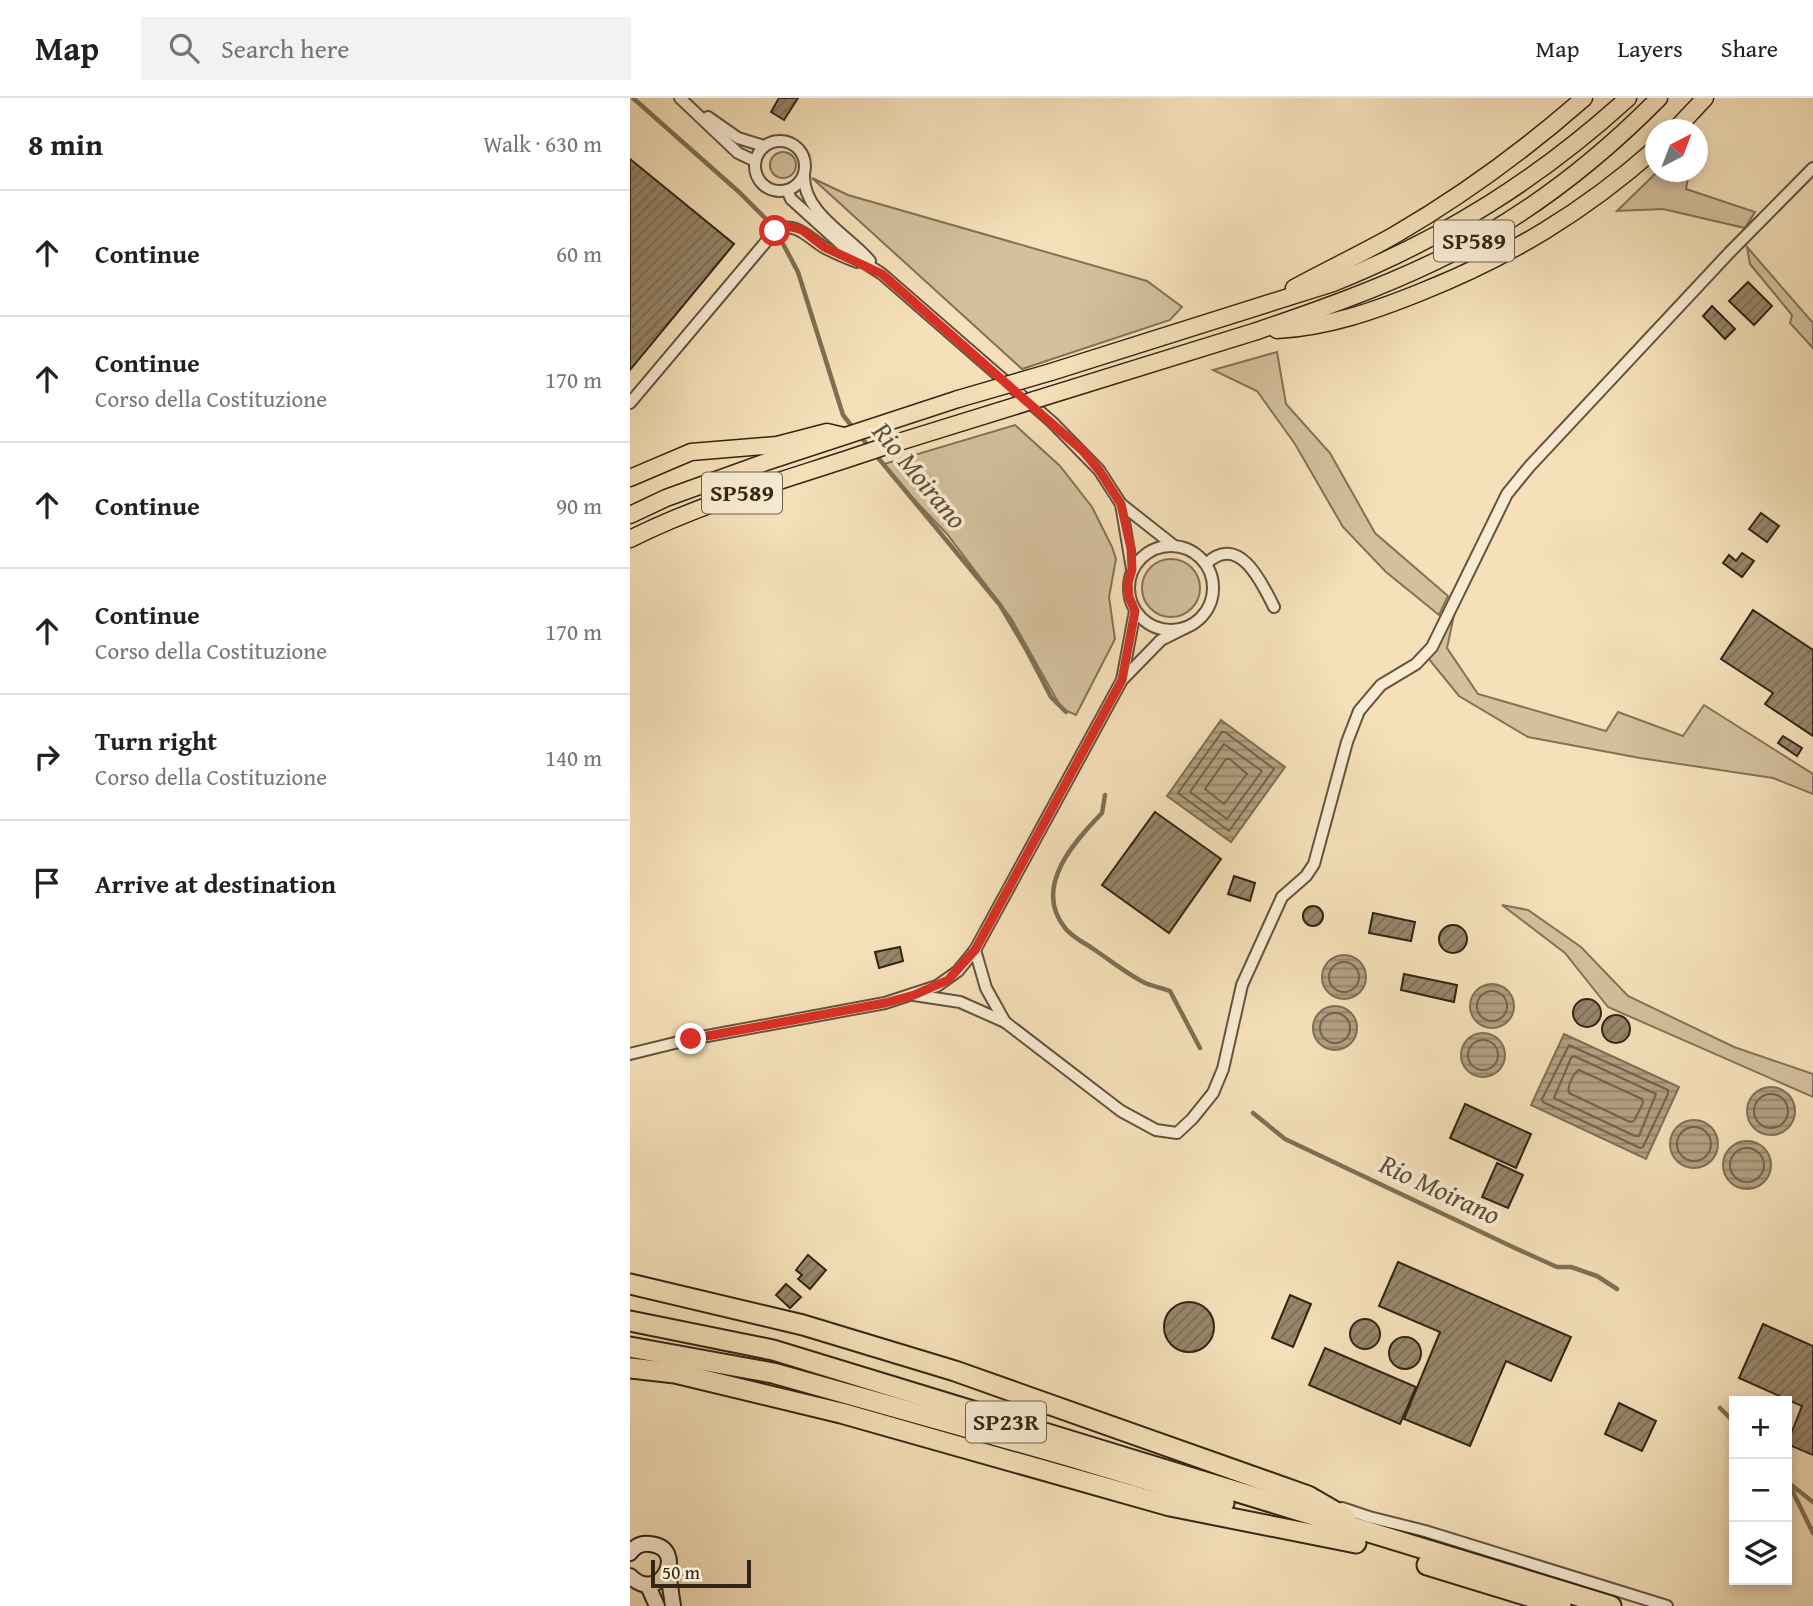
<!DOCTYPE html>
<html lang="en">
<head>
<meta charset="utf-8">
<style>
  body { margin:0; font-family:"Gentium Book Plus",serif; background:#f2f2f2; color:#202124 }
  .controls { position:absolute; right:21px; bottom:21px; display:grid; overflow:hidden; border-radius:0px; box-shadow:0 4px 10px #0003 }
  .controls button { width:63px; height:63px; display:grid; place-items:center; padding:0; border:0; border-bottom:2px solid #e0e0e0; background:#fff; color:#202124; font:35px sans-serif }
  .compass { position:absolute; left:1015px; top:21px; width:63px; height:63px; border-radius:50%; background:#fff; box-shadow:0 4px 10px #0003; rotate:42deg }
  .scale { position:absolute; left:21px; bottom:18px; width:100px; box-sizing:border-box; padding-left:7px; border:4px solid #322514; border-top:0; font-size:19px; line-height:24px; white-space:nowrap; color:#322514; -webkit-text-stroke:5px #f8ebd2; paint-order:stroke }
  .stop { position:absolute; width:21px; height:21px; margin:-16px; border:5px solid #d93025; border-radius:50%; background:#fff }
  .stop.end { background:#d93025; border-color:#fff; box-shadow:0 2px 7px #0008 }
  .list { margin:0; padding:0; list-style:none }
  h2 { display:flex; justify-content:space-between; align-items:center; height:91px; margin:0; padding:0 28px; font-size:30px }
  h2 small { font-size:23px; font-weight:400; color:#757577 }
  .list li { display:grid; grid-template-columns:46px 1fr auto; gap:21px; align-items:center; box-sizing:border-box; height:126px; padding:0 28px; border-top:2px solid #e0e0e0 }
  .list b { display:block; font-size:26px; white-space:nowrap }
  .list p { margin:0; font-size:23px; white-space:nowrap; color:#757577 }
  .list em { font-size:23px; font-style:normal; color:#757577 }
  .icon { flex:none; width:38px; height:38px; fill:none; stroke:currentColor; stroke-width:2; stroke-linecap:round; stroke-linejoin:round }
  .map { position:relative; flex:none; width:1183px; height:1508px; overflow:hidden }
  header { display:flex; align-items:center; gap:42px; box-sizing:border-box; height:98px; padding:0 35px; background:#fff; border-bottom:2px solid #e0e0e0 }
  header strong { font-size:33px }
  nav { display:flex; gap:38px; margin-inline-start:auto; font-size:24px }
  .search { width:490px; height:63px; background:#f2f2f2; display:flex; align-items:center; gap:18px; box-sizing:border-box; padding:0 24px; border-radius:0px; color:#757577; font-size:26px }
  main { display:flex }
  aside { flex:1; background:#fff }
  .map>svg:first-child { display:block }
  .green { fill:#d4c09d; stroke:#837258; stroke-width:2 }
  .water { fill:url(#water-rules); stroke:#7f6f55; stroke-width:2 }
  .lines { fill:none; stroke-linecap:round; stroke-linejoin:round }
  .shore { stroke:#72624a; stroke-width:2 }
  .stream { stroke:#7f6f55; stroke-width:4.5 }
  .building { fill:url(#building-hatch); stroke:#322514; stroke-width:2 }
  .street-casing { stroke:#63543d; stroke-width:14 }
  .secondary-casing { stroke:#322514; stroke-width:18 }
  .primary-casing { stroke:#322514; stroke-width:19 }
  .highway-casing { stroke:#322514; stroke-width:23 }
  .street { stroke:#f8ebd2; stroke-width:10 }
  .secondary { stroke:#f8ebd2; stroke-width:14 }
  .primary { stroke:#f5e0b9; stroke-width:16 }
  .highway { stroke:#f5e0b9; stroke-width:19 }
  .primary-bridge-casing { stroke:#322514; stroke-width:19; stroke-linecap:butt }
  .primary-bridge { stroke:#f5e0b9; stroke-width:16 }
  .route { stroke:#d93025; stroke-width:9 }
  .labels { text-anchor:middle; stroke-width:7; stroke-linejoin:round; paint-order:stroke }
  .shield { fill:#f8ebd2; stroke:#6d604d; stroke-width:2 }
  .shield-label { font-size:24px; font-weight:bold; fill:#322514 }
  .water-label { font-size:28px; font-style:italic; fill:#5f503a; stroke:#f8ebd2 }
</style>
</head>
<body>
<header>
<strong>Map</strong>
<div class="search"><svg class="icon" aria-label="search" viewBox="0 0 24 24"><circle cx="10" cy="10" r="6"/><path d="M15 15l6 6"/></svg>Search here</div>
<nav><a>Map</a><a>Layers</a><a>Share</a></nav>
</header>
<main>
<aside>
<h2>8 min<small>Walk · 630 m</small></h2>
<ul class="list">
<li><svg class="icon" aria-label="ahead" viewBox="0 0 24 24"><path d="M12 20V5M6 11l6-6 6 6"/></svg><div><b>Continue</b></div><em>60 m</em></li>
<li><svg class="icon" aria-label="ahead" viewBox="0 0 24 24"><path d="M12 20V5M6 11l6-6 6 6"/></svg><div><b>Continue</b><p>Corso della Costituzione</p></div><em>170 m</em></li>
<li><svg class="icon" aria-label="ahead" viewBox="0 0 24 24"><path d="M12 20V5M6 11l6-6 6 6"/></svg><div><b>Continue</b></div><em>90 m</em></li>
<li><svg class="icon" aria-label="ahead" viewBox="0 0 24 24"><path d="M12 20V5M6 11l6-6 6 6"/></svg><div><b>Continue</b><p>Corso della Costituzione</p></div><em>170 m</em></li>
<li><svg class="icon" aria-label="right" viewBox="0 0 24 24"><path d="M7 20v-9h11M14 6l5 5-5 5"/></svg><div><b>Turn right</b><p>Corso della Costituzione</p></div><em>140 m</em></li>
<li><svg class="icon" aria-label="arrive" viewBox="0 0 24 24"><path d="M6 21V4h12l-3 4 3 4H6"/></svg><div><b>Arrive at destination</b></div></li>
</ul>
</aside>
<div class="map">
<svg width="1183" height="1508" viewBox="0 0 1183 1508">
  <defs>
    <pattern id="water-rules" width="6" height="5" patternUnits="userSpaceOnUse" patternTransform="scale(1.75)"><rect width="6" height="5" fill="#b3a081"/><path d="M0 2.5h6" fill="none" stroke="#928268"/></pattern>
    <pattern id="building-hatch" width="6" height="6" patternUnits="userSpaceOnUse" patternTransform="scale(1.75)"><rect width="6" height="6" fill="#97866a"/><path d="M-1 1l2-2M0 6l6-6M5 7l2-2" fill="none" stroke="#7c6d56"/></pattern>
  </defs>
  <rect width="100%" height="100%" fill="#f5e0b9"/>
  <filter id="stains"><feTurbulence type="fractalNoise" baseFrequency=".00286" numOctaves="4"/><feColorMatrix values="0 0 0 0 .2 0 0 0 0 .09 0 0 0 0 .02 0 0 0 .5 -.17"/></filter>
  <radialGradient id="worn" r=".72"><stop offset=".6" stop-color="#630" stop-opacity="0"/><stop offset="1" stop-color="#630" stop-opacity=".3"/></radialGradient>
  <g class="green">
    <circle cx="153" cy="67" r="13"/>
    <polygon points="1027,74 1059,74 1056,91 1125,114 1115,130 1033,111 987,113"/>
    <polygon points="182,80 218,97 517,183 552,209 540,222 392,271"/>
    <polygon points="1117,149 1183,225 1183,250 1160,225 1162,217 1120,166"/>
    <polygon points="647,254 656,306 700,355 745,435 818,498 809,517 756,474 713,429 665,346 627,293 583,272"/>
    <polygon points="385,327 430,368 462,409 482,449 486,461 479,499 485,541 446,617 432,611 381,520 317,436 260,376 254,366"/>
    <circle cx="541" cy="490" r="29"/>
    <polygon points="824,517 817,550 848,596 976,633 988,614 1053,638 1074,607 1183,676 1183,696 1143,680 1010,660 898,639 829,598 798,560"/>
    <polygon points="872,807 898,812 951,849 998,898 1104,949 1183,976 1183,999 978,909 935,855"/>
  </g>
  <g class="water">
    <polygon points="591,622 655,669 601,744 537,698"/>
    <circle cx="714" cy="879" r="22"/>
    <circle cx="862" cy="908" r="22"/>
    <circle cx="705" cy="930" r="22"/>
    <circle cx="853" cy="957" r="22"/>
    <polygon points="934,936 1049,989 1016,1061 901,1007"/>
    <circle cx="1141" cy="1013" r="24"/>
    <circle cx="1064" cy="1046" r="24"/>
    <circle cx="1117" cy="1067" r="24"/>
  </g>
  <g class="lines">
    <g class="shore">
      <polygon points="592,634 595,634 644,671 599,733 548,695"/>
      <polygon points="594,646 632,673 597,721 560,694"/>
      <polygon points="596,661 600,661 617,676 594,706 575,691"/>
      <circle cx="714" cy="879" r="15"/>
      <circle cx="862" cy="908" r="15"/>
      <circle cx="705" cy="930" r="15"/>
      <circle cx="853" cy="957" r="15"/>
      <polygon points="939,947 1038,992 1038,996 1013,1049 1010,1050 913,1004 912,1001"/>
      <polygon points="944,958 1026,996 1009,1038 1005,1038 924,1000 941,960"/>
      <path d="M949,972L1012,1001L1013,1005L1004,1023L1000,1024L939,995C937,989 943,975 949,972Z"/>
      <circle cx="1141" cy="1013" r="17"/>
      <circle cx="1064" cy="1046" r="17"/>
      <circle cx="1117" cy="1067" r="17"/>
    </g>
    <g class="stream">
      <polyline points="3,0 109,94 135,120"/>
      <polyline points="152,144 168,174 213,317 224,331"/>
      <polyline points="230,338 370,507 396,551 421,599 436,614"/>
      <path d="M475,697L472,715C445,743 402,789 435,830C443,840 455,845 465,852C481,863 497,876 515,885C522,888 532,890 540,893L570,950"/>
      <polyline points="623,1015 655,1041 887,1151 927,1169 941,1169 967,1178 987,1191"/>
      <polyline points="1090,1310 1104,1324"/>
      <polyline points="1157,1382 1183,1435"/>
      <polyline points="1160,1386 1183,1404"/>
    </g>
  </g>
  <g class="building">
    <polygon points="149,0 168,0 154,22 141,14"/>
    <polygon points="0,61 104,146 0,272"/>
    <polygon points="1118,184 1142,208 1124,227 1099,203"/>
    <polygon points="1082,208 1105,231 1095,241 1073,218"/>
    <polygon points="1131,415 1149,428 1137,444 1119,431"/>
    <polygon points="1112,455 1124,463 1112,479 1093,465 1099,457 1106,463"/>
    <polygon points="1123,512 1183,552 1183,638 1135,606 1143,595 1091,561"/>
    <polygon points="1153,638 1172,650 1167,658 1148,645"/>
    <polygon points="525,714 591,761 539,835 472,787"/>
    <polygon points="604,778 625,785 620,803 598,796"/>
    <circle cx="683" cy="818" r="10"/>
    <polygon points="743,815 785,824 781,843 739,835"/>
    <circle cx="823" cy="841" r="14"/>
    <polygon points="270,849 273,863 249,870 245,854"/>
    <polygon points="774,876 827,887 824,904 771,892"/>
    <circle cx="957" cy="915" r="14"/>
    <circle cx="986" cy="931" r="14"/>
    <polygon points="835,1006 901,1036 886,1070 820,1040"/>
    <polygon points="867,1065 893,1077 878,1110 852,1099"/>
    <polygon points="178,1157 196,1172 180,1191 168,1181 172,1177 166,1172"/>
    <polygon points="768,1164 941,1239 921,1283 876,1263 840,1348 774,1321 810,1234 749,1208"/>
    <polygon points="156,1186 171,1199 160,1210 146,1197"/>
    <polygon points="660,1197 681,1206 663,1249 642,1240"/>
    <circle cx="559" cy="1229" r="25"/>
    <circle cx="735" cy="1236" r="15"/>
    <polygon points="1133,1226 1183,1248 1183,1357 1157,1346 1172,1308 1109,1280"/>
    <circle cx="775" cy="1255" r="16"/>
    <polygon points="695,1250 786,1289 770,1326 679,1287"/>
    <polygon points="989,1305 1026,1323 1012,1353 975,1336"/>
  </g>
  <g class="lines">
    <g class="street-casing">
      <g id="street">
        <polyline points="50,0 108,55 125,63"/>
        <polyline points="78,19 108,40 134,48"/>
        <circle cx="150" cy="68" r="25"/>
        <path d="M174,77C173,115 218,137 240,163"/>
        <polyline points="157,92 161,101 224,158 252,176 422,324 469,372 491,406 543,447"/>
        <path d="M0,305L145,133C166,122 178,140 195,150C205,155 216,160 227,164"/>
        <polyline points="491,406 502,471"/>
        <circle cx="541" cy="490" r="42"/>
        <path d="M576,466C609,434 632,485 644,509"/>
        <polyline points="492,582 505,513"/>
        <polyline points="345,852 356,890 375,924"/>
        <polyline points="284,897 330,904 375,924 491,1013 526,1032 547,1035 562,1021 583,995 593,971 612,887 652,799 676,778 684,766 717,644 729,613 751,587 786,566 802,549 877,396 899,369 1099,155 1183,70"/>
        <polyline points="0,956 61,941 255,905 307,888 328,873 345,852 492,582 531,542 555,530"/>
        <polyline points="712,1410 739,1419 795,1433 1037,1508"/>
      </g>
    </g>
    <g class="secondary-casing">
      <g id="secondary">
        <path d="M0,1455C5,1448 11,1445 20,1446C59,1450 30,1508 0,1478"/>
        <polyline points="38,1474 43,1508"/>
        <polyline points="18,1488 27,1508"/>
      </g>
    </g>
    <g class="primary-casing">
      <g id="primary">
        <polyline points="1045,32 1075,0"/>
        <path d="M664,190C697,172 731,156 763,138C832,98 895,52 954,0"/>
        <path d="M647,232C698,229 744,213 791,194C879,159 954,114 1026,50"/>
        <path d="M627,233C688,212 748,191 806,163C889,123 964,66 1029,0"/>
        <path d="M421,274L703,185C815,140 909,81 998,0"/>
        <polyline points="0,380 61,354 147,347 197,334 214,338"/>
        <polyline points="0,417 36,400 136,364 328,301"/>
        <path d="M0,441C82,400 170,378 256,348"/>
      </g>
    </g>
    <g class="highway-casing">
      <g id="highway">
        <polyline points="0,1186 173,1227 325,1273 678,1398 716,1420"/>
        <polyline points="0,1223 143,1252 981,1508"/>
        <polyline points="0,1249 143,1275 435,1357 594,1405"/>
        <polyline points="0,1270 45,1275 211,1315 540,1408 726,1445"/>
        <polyline points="797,1467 931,1508"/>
      </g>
    </g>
    <use href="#street" class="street"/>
    <use href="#secondary" class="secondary"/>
    <use href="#primary" class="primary"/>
    <use href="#highway" class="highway"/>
    <g class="primary-bridge-casing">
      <g id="primary-bridge">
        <polyline points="328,301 421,274"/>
        <polyline points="256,348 627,233"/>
      </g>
    </g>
    <use href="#primary-bridge" class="primary-bridge"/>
  </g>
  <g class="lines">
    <polyline class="route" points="61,941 255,905 284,897 318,882 345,852 492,582 505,513 499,499 498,485 502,471 501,451 491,406 469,372 452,352 252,176 194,149 172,132 162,129 153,129 145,133"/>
  </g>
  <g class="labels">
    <g class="shield">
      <rect x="804" y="122.5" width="80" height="41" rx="5"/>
      <rect x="72" y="374.5" width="80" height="41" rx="5"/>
      <rect x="336" y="1303.5" width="80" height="41" rx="5"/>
    </g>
    <g class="shield-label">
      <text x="844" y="151">SP589</text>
      <text x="112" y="403">SP589</text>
      <text x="376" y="1332">SP23R</text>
    </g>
    <g class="water-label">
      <text transform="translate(290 377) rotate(50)" y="10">Rio Moirano</text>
      <text transform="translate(810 1091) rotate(25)" y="10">Rio Moirano</text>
    </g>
  </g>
  <rect width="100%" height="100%" filter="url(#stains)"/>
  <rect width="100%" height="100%" fill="url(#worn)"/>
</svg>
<div class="controls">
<button>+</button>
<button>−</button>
<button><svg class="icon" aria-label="layers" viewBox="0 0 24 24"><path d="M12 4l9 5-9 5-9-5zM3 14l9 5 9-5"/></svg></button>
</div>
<svg class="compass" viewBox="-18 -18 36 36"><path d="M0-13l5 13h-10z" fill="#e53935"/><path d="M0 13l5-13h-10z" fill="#757577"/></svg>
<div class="scale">50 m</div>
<div class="stop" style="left:145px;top:133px"></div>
<div class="stop end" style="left:61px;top:941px"></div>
</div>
</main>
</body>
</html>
